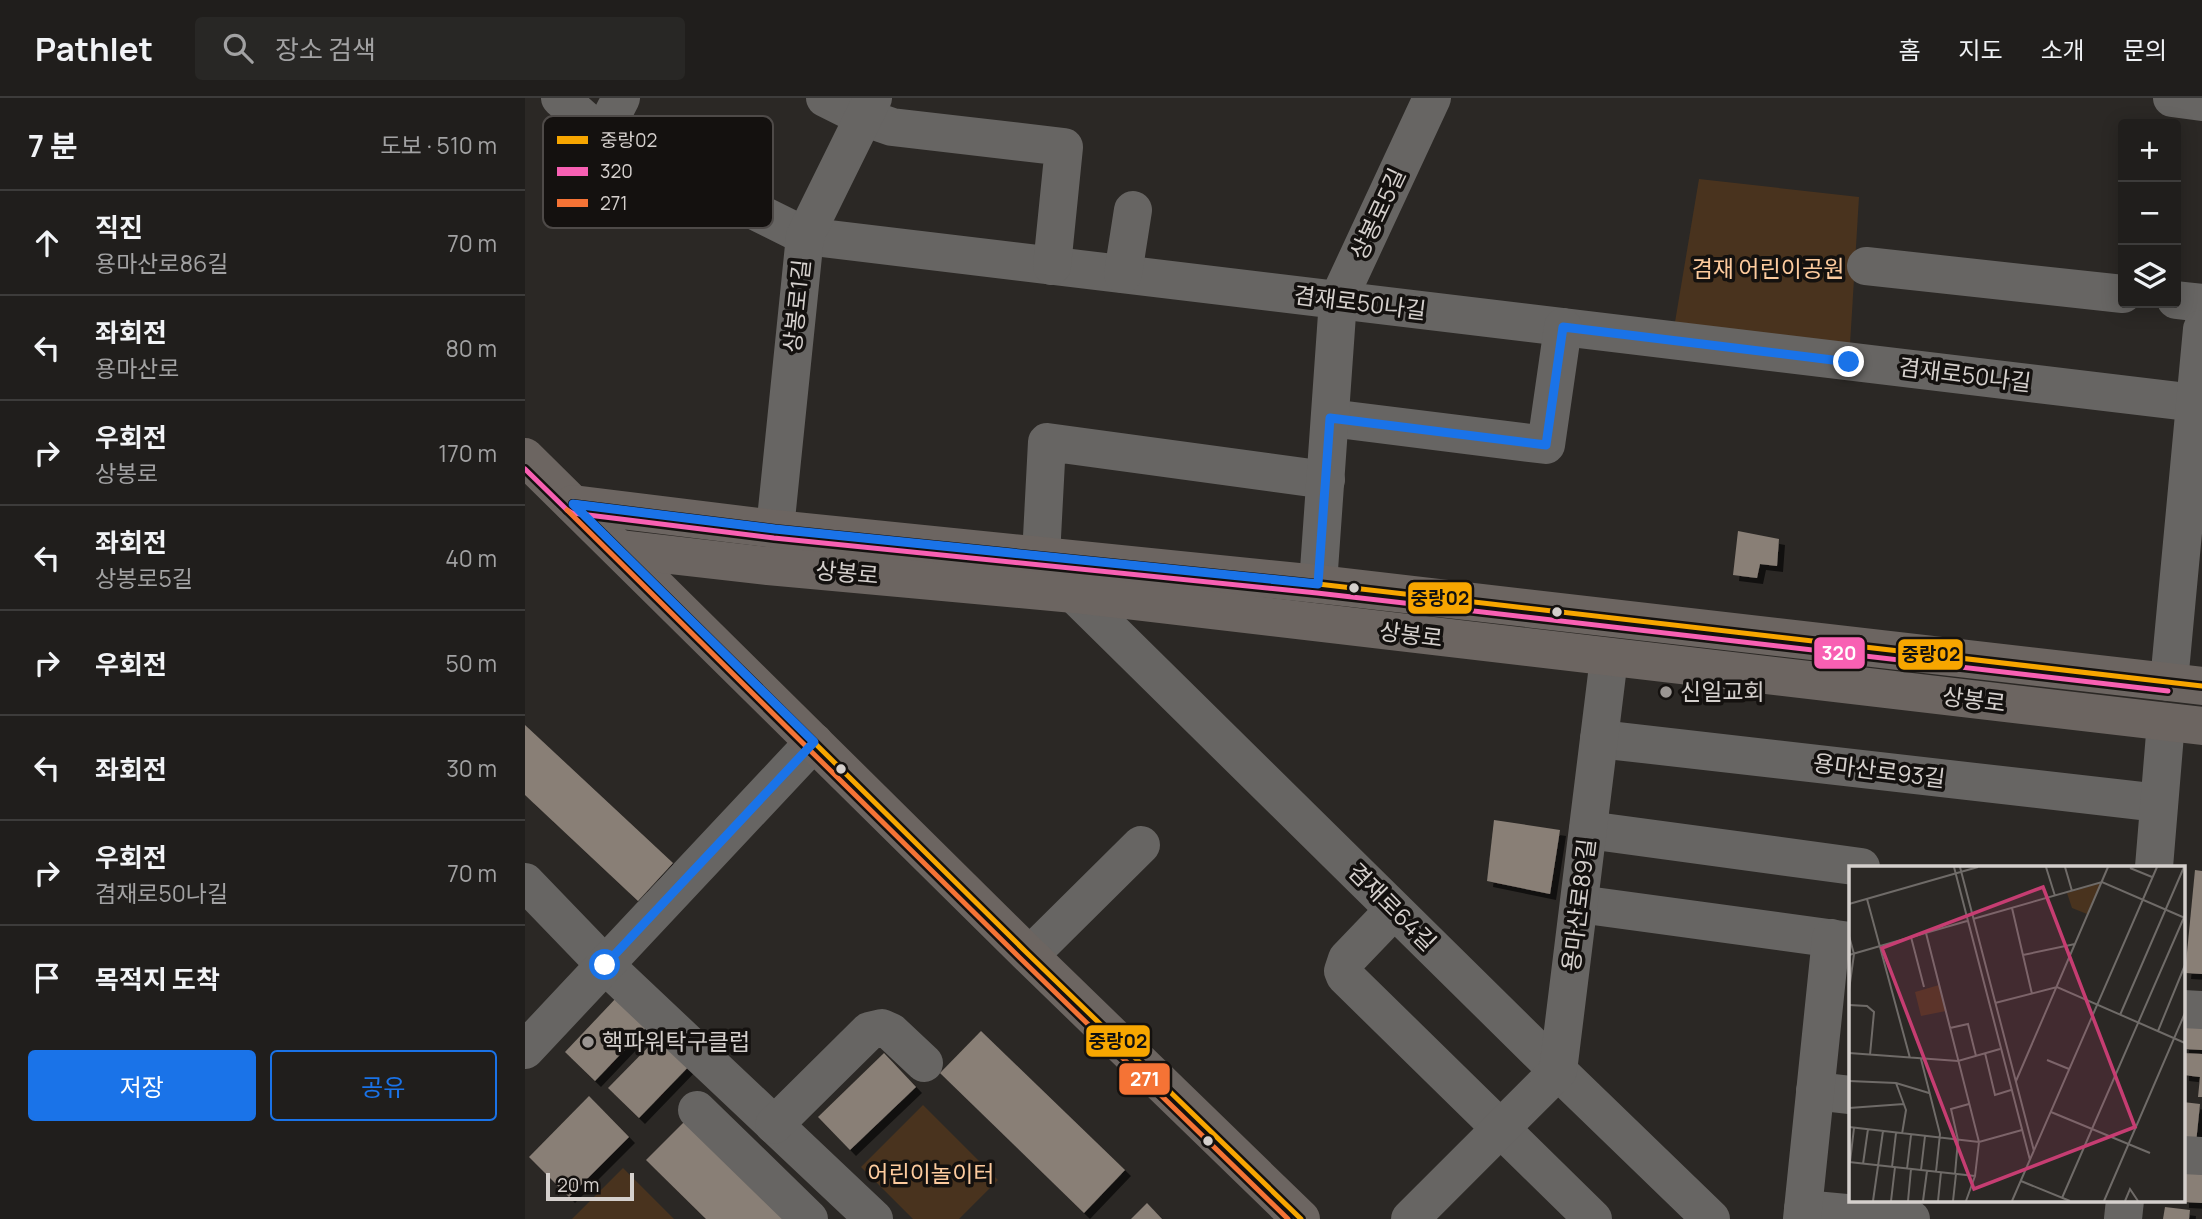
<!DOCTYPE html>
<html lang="ko">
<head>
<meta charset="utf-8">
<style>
  body { margin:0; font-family:Manrope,"Noto Sans KR",sans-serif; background:#282725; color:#f1f3f6 }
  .controls { position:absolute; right:21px; top:21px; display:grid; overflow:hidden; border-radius:7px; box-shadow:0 4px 18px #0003 }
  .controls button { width:63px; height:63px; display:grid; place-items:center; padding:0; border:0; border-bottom:2px solid #3d3c3b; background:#201e1c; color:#f1f3f6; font:35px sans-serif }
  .scale { position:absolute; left:21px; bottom:18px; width:88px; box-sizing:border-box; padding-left:7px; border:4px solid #d5d0cd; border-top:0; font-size:19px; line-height:24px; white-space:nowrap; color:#d5d0cd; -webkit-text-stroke:5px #14110f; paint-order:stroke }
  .stop { position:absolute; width:21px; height:21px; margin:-16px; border:5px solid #1a73e8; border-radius:50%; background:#fff }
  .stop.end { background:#1a73e8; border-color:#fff; box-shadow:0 2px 7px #0008 }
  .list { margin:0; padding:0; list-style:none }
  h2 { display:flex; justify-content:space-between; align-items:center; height:91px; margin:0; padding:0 28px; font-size:30px }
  h2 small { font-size:23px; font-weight:400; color:#a2a2a3 }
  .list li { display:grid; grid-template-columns:46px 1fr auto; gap:21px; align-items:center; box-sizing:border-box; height:105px; padding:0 28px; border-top:2px solid #3d3c3b }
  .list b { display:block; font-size:26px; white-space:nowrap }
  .list p { margin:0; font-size:23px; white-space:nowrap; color:#a2a2a3 }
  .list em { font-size:23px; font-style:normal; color:#a2a2a3 }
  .actions { display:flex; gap:14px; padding:21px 28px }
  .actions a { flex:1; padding:16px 0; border:2px solid #1a73e8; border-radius:7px; text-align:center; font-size:24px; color:#1a73e8 }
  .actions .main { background:#1a73e8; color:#fff }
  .icon { flex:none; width:38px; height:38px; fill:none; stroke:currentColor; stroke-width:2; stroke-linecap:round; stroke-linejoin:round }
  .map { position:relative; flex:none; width:1677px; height:1121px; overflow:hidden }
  header { display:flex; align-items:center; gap:42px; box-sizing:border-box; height:98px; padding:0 35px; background:#201e1c; border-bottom:2px solid #3d3c3b }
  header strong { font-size:33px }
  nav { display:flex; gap:38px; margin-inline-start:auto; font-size:24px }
  .search { width:490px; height:63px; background:#282725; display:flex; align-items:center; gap:18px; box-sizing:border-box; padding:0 24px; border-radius:7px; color:#a2a2a3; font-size:26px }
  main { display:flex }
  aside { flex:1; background:#201e1c }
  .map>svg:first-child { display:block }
  .green { fill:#49331e }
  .building { fill:#897f76; filter:url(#shadow) }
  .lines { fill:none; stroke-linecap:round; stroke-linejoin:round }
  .minor { stroke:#676563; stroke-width:38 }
  .major { stroke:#6c6561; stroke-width:38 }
  .bus-1-casing { stroke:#14110f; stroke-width:10 }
  .bus-2-casing { stroke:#14110f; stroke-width:10 }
  .bus-3-casing { stroke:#14110f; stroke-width:10 }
  .bus-1 { stroke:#f7a600; stroke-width:5 }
  .bus-2 { stroke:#f860b3; stroke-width:5 }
  .bus-3 { stroke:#f57335; stroke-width:5 }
  .route { stroke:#1a73e8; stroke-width:9 }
  .bus-dot { fill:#d5d0cd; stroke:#14110f; stroke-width:2.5 }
  .poi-dot { fill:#9a9592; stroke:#14110f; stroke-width:2.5 }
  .labels { text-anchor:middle; stroke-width:7; stroke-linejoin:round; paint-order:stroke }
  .street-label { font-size:23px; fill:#d5d0cd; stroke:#14110f }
  .park-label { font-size:23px; fill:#fdcb9e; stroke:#14110f }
  .poi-label { font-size:23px; fill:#d5d0cd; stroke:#14110f; text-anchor:start }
  .inset-road { fill:none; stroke:#6f6b68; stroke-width:2 }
  .view { fill:#c63d72; fill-opacity:0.15; stroke:#c63d72; stroke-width:3.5 }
  .inset-edge { fill:none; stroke:#d5d0cd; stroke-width:3.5 }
  .key { fill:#14110f; stroke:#4e4a48; stroke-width:2 }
  .key-label { font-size:19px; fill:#d5d0cd }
  .line-badge { stroke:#14110f; stroke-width:2.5 }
  .badge-label { font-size:19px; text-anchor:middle; font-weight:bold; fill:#fff }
  .pale-badge-label { font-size:19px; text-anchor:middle; font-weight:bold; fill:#111 }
</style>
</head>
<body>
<header>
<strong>Pathlet</strong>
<div class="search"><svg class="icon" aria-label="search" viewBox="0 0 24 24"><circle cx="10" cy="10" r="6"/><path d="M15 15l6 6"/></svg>장소 검색</div>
<nav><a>홈</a><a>지도</a><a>소개</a><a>문의</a></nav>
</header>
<main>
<aside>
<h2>7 분<small>도보 · 510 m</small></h2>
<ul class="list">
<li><svg class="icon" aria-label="ahead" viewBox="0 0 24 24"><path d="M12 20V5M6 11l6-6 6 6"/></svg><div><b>직진</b><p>용마산로86길</p></div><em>70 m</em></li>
<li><svg class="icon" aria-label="left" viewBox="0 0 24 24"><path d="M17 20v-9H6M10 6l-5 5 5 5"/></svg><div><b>좌회전</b><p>용마산로</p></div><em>80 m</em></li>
<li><svg class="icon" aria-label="right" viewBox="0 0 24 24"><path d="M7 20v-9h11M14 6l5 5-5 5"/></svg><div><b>우회전</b><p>상봉로</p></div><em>170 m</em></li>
<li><svg class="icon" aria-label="left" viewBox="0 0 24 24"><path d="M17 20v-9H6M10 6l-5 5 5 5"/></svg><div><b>좌회전</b><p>상봉로5길</p></div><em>40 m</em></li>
<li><svg class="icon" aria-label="right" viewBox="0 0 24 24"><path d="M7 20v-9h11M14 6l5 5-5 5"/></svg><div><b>우회전</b></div><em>50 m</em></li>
<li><svg class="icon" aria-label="left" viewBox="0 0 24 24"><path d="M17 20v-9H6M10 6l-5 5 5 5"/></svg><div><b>좌회전</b></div><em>30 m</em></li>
<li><svg class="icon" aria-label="right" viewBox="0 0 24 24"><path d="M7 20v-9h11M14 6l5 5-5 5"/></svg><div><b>우회전</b><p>겸재로50나길</p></div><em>70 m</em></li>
<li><svg class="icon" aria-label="arrive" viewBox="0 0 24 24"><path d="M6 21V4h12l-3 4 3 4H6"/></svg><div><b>목적지 도착</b></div></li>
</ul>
<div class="actions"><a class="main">저장</a><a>공유</a></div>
</aside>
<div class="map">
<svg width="1677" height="1121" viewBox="0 0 1677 1121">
  <defs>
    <filter id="shadow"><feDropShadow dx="6" dy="6" stdDeviation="0" flood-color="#0009"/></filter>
  </defs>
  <rect width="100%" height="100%" fill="#2b2825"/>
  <g class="green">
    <polygon points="1174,81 1334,99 1324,263 1147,242"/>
    <polygon points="398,1007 473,1082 434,1121 388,1121 336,1069"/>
    <polygon points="98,1070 149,1121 47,1121"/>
  </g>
  <g class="building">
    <polygon points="1213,433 1254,441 1252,468 1235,466 1232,480 1208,477"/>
    <polygon points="0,627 148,765 113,803 0,697"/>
    <polygon points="969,722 1035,732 1025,796 962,783"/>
    <polygon points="1670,772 1677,773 1677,876 1660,875"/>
    <polygon points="93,898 130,920 70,983 40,954"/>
    <polygon points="1658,918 1677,920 1677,952 1658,951"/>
    <polygon points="139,933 169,963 114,1020 83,990"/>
    <polygon points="456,933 600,1072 559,1115 415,975"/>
    <polygon points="359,955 391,989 325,1052 293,1019"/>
    <polygon points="1658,955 1677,956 1677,999 1673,999 1675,979 1658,977"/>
    <polygon points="64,998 104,1039 44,1099 4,1059"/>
    <polygon points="1658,1004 1675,1006 1671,1045 1658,1044"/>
    <polygon points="161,1022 261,1121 181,1121 121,1062"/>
    <polygon points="1658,1063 1677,1065 1677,1105 1658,1104"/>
    <polygon points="622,1105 637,1121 606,1121"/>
    <polygon points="1640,1109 1665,1112 1664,1121 1638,1121"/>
  </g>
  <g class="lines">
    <g class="minor">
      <polyline points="35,0 77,37 280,138 1671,305"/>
      <polyline points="300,0 338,19 367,29 539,49 527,168"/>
      <polyline points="1647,0 1677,4"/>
      <polyline points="77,37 96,0"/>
      <polyline points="1341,168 1598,196"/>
      <polyline points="598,176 608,112"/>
      <polyline points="1651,202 1677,205"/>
      <polyline points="805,320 1021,347 1038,229"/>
      <polyline points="250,431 280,138 348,0"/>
      <polyline points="516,458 522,344 801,382"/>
      <polyline points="793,486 813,202 907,0"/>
      <polyline points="549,496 1033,973 1186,1121"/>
      <polyline points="1644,584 1677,231"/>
      <polyline points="1074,641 1634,705"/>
      <polyline points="1063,732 1336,769"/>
      <polyline points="1629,769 1641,624"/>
      <polyline points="0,784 80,867 349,1121"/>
      <polyline points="1054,806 1325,843"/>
      <polyline points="869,812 822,861 818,873 820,878 1068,1121"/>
      <polyline points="505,857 616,747"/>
      <polyline points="1658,911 1677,912"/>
      <polyline points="0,952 289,644"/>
      <polyline points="1290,993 1325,997"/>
      <polyline points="172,1012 284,1121"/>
      <polyline points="249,1027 344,933 357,930 366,934 399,965"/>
      <polyline points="1658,1057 1677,1058"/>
      <polyline points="1278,1111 1386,1121"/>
      <polyline points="885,1121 1033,973 1084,560"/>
      <polyline points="1277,1121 1306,840"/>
      <polyline points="1598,1121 1600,1102"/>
    </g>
    <g class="major">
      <polyline points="0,359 501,854 776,1121"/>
      <polyline points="48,406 250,431 793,486 1677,588"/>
      <polyline points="94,451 243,468 549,496 1677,628"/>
    </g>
    <g class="bus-1-casing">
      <g id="bus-1">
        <polyline points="48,406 250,431 793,486 1677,588"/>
        <polyline points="48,406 501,854 776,1121"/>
      </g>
    </g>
    <g class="bus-2-casing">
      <polyline id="bus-2" points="0,371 42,412 47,415 249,440 792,495 1643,593"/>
    </g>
    <g class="bus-3-casing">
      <polyline id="bus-3" points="42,412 495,860 763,1121"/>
    </g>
    <use href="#bus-1" class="bus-1"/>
    <use href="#bus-2" class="bus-2"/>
    <use href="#bus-3" class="bus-3"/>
  </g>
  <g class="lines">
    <polyline class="route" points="80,867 289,644 48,406 250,431 793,486 805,320 1021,347 1038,229 1324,264"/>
  </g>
  <g class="bus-dot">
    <circle cx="829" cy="490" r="6"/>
    <circle cx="1032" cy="514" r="6"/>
    <circle cx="316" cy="671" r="6"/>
    <circle cx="683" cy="1043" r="6"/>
  </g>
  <g class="poi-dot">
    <circle cx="1141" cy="594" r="7"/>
    <circle cx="63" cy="944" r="7"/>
  </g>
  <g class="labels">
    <g class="street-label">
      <text transform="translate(853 116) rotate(-65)" y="8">상봉로5길</text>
      <text transform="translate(835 205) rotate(7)" y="8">겸재로50나길</text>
      <text transform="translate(272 208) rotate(-84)" y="8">상봉로1길</text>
      <text transform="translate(1440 277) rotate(7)" y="8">겸재로50나길</text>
      <text transform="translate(322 475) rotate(5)" y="8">상봉로</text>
      <text transform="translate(886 537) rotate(7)" y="8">상봉로</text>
      <text transform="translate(1449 602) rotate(7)" y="8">상봉로</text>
      <text transform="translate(1354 673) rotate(7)" y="8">용마산로93길</text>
      <text transform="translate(1054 807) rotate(-83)" y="8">용마산로89길</text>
      <text transform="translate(867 809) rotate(45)" y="8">겸재로64길</text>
    </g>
    <g class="park-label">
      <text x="1243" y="179">겸재 어린이공원</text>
      <text x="406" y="1084">어린이놀이터</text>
    </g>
    <g class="poi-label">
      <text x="1155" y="602">신일교회</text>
      <text x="77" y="952">핵파워탁구클럽</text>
    </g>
  </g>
  <g transform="translate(1324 768)">
    <rect width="336" height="336" fill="#2b2825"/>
    <path d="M252,17L238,48L223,42L218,27ZM90,119L97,145L72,150L66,126Z" fill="#49331e"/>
    <path class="inset-road" d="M105,1L181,294M111,1L185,285M197,1L206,30M216,1L223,25M281,2L303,11M18,33L61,192M0,38L129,1M163,42L183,128M124,53L253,16L336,52M77,67L130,276L126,310L117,335M0,70L5,88L0,124M62,71L75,121M0,89L118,55M174,89L226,78M146,137L208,121L336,177M0,139L18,140L25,146L21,189M271,149L335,1M101,162L119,158L127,190M309,165L336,99M0,187L109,195L151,183M136,187L146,229L162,224M72,193L91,268L87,306M198,194L220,203M0,215L47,217L80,227M167,215L259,1M47,217L57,244L53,268M0,242L55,238M202,246L301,287M0,261L130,276L173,264M0,296L126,310M1,296L5,262M14,298L19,263M43,301L47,267M58,303L62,269M72,304L76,270M106,308L109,274L102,243L120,238M172,315L221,335M213,332L336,49M24,335L34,265M42,335L46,301M59,335L62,303M74,335L78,305M89,335L92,306M104,335L107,308M163,335L308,1M255,335L336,147M276,335L281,323L289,335"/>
    <path class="view" d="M194,21L286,261L125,323L33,82Z"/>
    <rect width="336" height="336" class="inset-edge"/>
  </g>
  <rect x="18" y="18" width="230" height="112" rx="10" class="key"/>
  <rect x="32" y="38" width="31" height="8" fill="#f7a600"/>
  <rect x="32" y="69" width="31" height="9" fill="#f860b3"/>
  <rect x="32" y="101" width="31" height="8" fill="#f57335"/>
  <g class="key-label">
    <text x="75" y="49">중랑02</text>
    <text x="75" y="80">320</text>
    <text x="75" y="112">271</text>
  </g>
  <g class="line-badge">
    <rect x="882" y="483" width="66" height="34" rx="7" fill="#f7a600"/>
    <rect x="1288" y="538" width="53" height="34" rx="7" fill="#f860b3"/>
    <rect x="1372" y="540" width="67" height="33" rx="7" fill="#f7a600"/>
    <rect x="560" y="926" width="66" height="34" rx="7" fill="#f7a600"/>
    <rect x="593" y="964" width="53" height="34" rx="7" fill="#f57335"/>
  </g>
  <g class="badge-label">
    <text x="1314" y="562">320</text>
    <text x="620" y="988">271</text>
  </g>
  <g class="pale-badge-label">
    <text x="915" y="507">중랑02</text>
    <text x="1406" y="563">중랑02</text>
    <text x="593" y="950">중랑02</text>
  </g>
</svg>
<div class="controls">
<button>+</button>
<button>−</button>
<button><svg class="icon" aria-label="layers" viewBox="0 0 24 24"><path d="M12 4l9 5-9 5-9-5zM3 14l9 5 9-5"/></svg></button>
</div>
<div class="scale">20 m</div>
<div class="stop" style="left:80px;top:867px"></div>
<div class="stop end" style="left:1324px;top:264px"></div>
</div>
</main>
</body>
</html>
